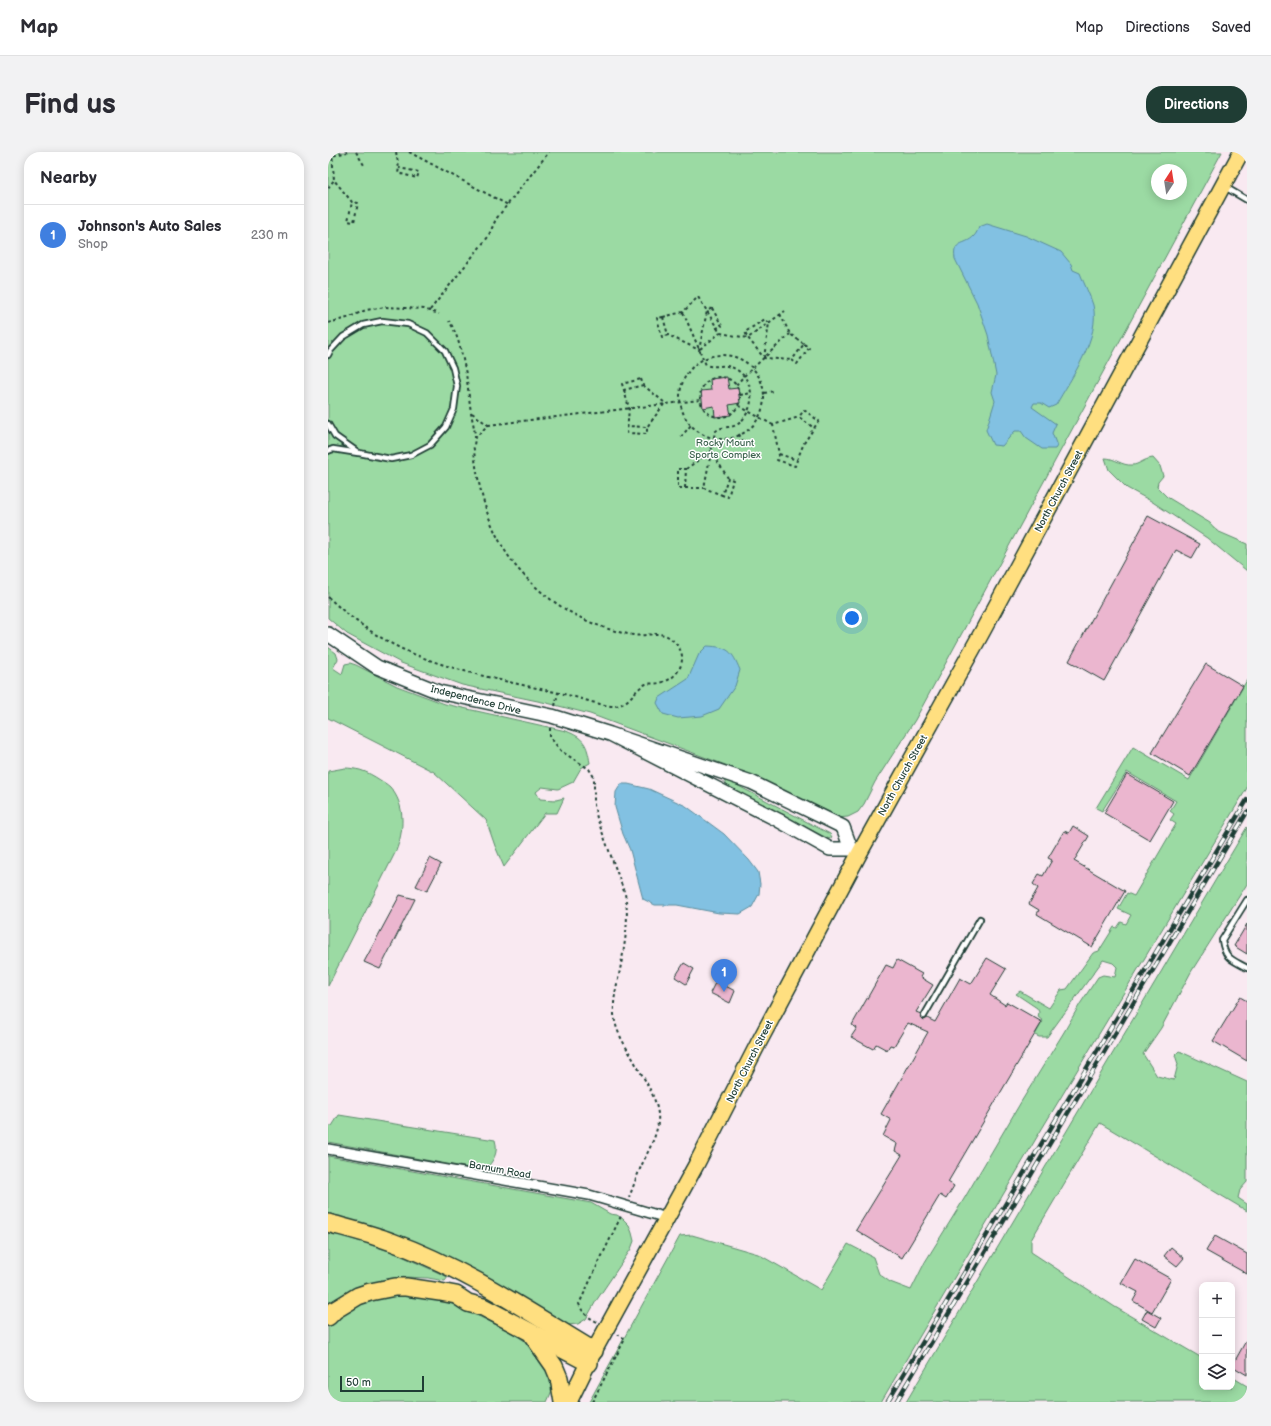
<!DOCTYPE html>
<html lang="en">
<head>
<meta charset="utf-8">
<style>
  body { margin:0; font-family:"Balsamiq Sans",sans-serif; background:#f2f2f3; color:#2b2b33 }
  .controls { position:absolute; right:12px; bottom:12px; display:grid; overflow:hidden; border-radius:8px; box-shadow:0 2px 10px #0003 }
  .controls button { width:36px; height:36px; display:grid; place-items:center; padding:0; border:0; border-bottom:1px solid #e1e1e2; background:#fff; color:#2b2b33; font:20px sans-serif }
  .compass { position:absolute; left:823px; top:12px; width:36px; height:36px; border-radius:50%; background:#fff; box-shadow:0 2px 10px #0003; rotate:12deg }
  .scale { position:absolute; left:12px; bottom:10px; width:84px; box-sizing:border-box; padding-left:4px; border:2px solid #1f3d34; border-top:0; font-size:11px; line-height:14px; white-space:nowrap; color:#1f3d34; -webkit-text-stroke:3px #fff; paint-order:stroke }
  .you { position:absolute; left:524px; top:466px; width:14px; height:14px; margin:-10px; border:3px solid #fff; border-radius:50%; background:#1a73e8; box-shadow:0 0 0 6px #1a73e833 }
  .badge { display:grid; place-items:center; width:26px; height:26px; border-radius:50%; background:#1f3d34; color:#fff; font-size:13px; font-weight:700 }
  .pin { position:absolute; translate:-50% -33px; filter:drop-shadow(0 1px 2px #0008) }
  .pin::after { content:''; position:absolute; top:21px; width:14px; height:12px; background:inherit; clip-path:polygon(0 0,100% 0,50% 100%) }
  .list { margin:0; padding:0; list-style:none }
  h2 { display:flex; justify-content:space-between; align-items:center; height:52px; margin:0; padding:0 16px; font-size:17px }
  h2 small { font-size:13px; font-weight:400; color:#7c7c81 }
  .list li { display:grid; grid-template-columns:26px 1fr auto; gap:12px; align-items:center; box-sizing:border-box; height:60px; padding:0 16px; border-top:1px solid #e1e1e2 }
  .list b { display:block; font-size:15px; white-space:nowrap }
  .list p { margin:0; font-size:13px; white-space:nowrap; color:#7c7c81 }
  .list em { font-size:13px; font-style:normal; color:#7c7c81 }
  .icon { flex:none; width:22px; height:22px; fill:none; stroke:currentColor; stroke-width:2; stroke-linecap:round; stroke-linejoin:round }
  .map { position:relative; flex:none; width:919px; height:1250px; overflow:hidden; border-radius:16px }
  header { display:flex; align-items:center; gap:24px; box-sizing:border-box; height:56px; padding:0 20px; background:#fff; border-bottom:1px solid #e1e1e2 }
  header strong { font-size:19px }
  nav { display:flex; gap:22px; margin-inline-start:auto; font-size:14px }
  .intro { display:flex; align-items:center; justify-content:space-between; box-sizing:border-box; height:96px; padding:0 24px }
  h1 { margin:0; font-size:28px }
  .button { padding:10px 18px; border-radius:16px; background:#1f3d34; color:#fff; font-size:14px; font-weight:700 }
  main { display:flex; gap:24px; padding:0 24px }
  aside { flex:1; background:#fff; border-radius:16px; box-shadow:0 2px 10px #0003 }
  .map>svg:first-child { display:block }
  .green { fill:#9bdaa3; stroke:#5d8c6c; fill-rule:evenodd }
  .water { fill:#82c1e2; stroke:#5a8c9c }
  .building { fill:#ebb6cf; stroke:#1f3d34 }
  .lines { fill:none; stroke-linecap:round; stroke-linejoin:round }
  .lane-casing { stroke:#1f3d34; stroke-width:8 }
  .street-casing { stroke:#1f3d34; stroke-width:12 }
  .secondary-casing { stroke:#1f3d34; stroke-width:16 }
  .primary-casing { stroke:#1f3d34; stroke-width:18 }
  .highway-casing { stroke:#1f3d34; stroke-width:20 }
  .path { stroke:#1f3d34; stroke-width:2; stroke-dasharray:3 3; stroke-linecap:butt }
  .lane { stroke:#fff; stroke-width:4.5 }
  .street { stroke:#fff; stroke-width:9 }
  .secondary { stroke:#fff; stroke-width:13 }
  .primary { stroke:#ffdf80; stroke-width:15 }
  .highway { stroke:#ffdf80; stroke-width:17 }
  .rail-casing { stroke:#1f3d34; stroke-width:4.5 }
  .rail { stroke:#fff; stroke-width:3; stroke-dasharray:9; stroke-linecap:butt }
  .labels { text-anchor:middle; stroke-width:3; stroke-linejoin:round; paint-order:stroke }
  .park-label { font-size:10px; fill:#3e6450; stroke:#fff }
  .street-label { font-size:10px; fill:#1f3d34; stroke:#fff }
</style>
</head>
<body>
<header>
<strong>Map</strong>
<nav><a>Map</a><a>Directions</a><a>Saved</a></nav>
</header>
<div class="intro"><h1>Find us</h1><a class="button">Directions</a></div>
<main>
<aside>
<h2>Nearby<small></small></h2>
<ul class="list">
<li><span class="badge" style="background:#3f7fe0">1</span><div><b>Johnson's Auto Sales</b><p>Shop</p></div><em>230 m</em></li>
</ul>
</aside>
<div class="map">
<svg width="919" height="1250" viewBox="0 0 919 1250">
  <rect width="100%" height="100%" fill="#f9e9f1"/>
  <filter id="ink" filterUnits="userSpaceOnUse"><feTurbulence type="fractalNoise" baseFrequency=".025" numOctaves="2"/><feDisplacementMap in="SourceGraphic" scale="8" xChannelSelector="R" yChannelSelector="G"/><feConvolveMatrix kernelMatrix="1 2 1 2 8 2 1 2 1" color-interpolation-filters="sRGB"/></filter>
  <g filter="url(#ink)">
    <g class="green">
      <path d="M0,0H894L587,568L547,630L536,652L530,660L520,665L509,666L447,634L400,614L262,562L219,551L134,533L73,511L19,482L0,466ZM829,18H853V42H829Z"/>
      <path d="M777,306C787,306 794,314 804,313C811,313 815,307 825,306L832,314L835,324L830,330L829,335L839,345L882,371L889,379L919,392V419L879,386L823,349L799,336L781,318Z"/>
      <path d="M0,495L8,501L10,507L5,516L14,522L17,512L22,511L28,513L69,534L117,552L238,579C256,586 259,592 262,611L253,616L245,630L230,637L214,635L208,640L212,647L228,648L236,646L229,661H217L176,715L167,694L158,668L106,620L0,566Z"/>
      <polygon points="919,528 919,636 709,985 553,1250 261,1250 352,1084 364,1083 430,1102 493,1138 520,1092 545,1105 551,1122 562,1130 583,1138 597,1110 636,1047 693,950 736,880 752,852 770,825 775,823 787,825 789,815 785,811 775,808 719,885 711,885 707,883 715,869 710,865 711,860 709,856 688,842 692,839 721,856 733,838 739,837 765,801 771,799 786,775 789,776 793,770 798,772 803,763 790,757 799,741 806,744 848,672 842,668 846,662 842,659 848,649 799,620 774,659 768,656 805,595 861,628"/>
      <path d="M17,616C22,616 27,617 32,618C39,620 46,624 52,628C55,630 59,632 62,635C78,653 76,679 68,699L0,834V619Z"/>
      <polygon points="396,629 401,629 502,682 504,685 501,687 401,636"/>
      <polygon points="919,675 919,732 863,820 833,876 815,902 829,924 846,928 850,912 847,903 851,899 919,930 919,1030 912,1038 910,1046 919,1052 919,1059 772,971 703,1088 703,1100 787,1155 874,1206 874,1235 904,1235 904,1225 919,1234 919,1250 578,1250"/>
      <path d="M11,963L167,988C171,1002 165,1008 157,1019L0,990V974H4Z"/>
      <polygon points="0,1004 263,1051 282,1062 289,1063 295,1067 301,1073 304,1081 306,1089 303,1097 268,1149 258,1167 250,1172 239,1173 59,1079 0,1062"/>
      <polygon points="0,1079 67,1101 120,1125 117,1129 100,1126 77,1125 63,1128 0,1157"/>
      <polygon points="76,1143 104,1145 130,1154 187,1182 206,1196 219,1214 225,1236 219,1250 0,1250 0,1174 1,1171 34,1150 51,1146"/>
    </g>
    <g class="water">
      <path d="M659,72L698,84L733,100L743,112L745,118L752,121C756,132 762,143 765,153C773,185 743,226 728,253L721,256L713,251H706L704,255L728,272L724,281L729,294L727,297H714L698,286L693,279H687L674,294L665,293L658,278L667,249L664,240L668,223L660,183L649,151L627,107C624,88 637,94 646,84C648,82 650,78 651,75Z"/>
      <path d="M379,494C401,495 404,499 412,518L407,534L391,557L374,564L350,566L335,562L329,551L331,546L360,527L371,502Z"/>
      <polygon points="293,632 300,632 321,637 358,654 396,682 421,708 430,720 432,732 431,742 424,755 412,762 391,761 349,753 327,753 315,747 302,698 295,682 287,655 288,640"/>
    </g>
    <g class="building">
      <polygon points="399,225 401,237 410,236 412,251 401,253 403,263 387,265 386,254 375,256 373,239 383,238 382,227"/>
      <polygon points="820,364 872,392 864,406 848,398 776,529 741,509"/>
      <polygon points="878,512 915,534 862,624 824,601"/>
      <polygon points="799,622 845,649 822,688 776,661"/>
      <polygon points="745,674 761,684 746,709 797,739 764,795 709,762 711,758 701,752 710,736 705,732 711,722 715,724 724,708 720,706 736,679 741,681"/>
      <polygon points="102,706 113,712 99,739 88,734"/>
      <polygon points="72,743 87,747 52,817 36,810"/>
      <polygon points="919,772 919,802 906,794"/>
      <polygon points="659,806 678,817 662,843 677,853 679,850 714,870 620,1030 626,1034 618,1047 612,1043 574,1106 528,1078 574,1003 567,999 569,992 555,984 563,968 553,962 600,880 580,871 566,894 562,893 559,898 548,892 545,897 523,885 529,876 524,873 558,813 565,816 569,808 594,822 592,825 605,833 588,860 593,862 593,866 594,867 599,866 607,870 632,826 643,832"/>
      <polygon points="356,811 366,817 358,832 347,825"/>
      <polygon points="388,829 407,839 402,851 382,841"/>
      <polygon points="912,845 919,849 919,909 885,889"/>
      <polygon points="887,1084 919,1102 919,1122 878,1099"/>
      <polygon points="843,1095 856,1106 849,1114 836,1104"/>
      <polygon points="807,1107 843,1127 824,1160 805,1149 810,1140 793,1131"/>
      <polygon points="819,1158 833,1166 828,1175 814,1167"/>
      <polygon points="919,1187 919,1223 904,1214"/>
    </g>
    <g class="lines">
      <g class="lane-casing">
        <g id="lane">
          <polyline points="897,35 919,48"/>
          <polyline points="0,203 2,199 15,185 35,173 54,169 80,172 99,181 117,199 125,216 129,234 126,257 118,275 102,293 83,303 63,307 31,301 7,284 0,272"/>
          <polyline points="0,299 5,297 30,301"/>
          <path d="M919,748L894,788C897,807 903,807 919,816"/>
          <polyline points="596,864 652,767"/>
        </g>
      </g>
      <g class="street-casing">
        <polyline id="street" points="0,997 261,1043 339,1066"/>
      </g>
      <g class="secondary-casing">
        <polyline id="secondary" points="0,482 49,515 111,540 224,564 282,582 423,630 515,675 523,697 502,697 450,668 282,582"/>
      </g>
      <g class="primary-casing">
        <polyline id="primary" points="241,1250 266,1199 368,1013 431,890 531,702 653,482 913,0"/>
      </g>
      <g class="highway-casing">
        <g id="highway">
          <path d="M0,1071C22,1077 43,1082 64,1090C136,1116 201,1160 266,1199"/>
          <polyline points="0,1165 7,1158 30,1144 42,1140 67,1135 78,1135 112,1140 128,1143 140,1151 155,1155 261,1211"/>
          <polyline points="205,1184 226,1214 231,1226 235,1250"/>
        </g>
      </g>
      <g class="path">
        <polyline points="4,0 6,28 24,50 30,51 26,70 20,69 24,50"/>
        <polyline points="28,0 36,13"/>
        <polyline points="68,0 71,16 70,21 89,26 91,20 71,16"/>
        <polyline points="81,0 180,53"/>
        <polyline points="0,3 4,4 19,0"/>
        <polyline points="0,36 6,28"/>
        <polygon points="384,156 394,174 389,176 379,159"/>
        <polyline points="102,158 160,85 168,67 221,0"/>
        <path d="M355,160L378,213C385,216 391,213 399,214C415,217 425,233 423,249C422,257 417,267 410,272C403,277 393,273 387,280L376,336"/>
        <polyline points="452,162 462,182 476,192"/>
        <polyline points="335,165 355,160 370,145 379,159 371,198 340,183"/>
        <polygon points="335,165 340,183 334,185 329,166"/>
        <polyline points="0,171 19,166 38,158 58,155 96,157 111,162"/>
        <polyline points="389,176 392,181 420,186 457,159"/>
        <polygon points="476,192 481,196 469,212 464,208"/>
        <polyline points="372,197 392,181"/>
        <circle cx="394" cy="245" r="42"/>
        <polyline points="436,206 441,171 437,167 417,180 420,186 436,206 464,208"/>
        <circle cx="392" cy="245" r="20"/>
        <polygon points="313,227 315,233 296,238 294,232"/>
        <polyline points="315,233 337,251 319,275"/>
        <polyline points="408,233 416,224 462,182"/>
        <polyline points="296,238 301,256 299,281 319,282 319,275 299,274"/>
        <polyline points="436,241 446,239"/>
        <polyline points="412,243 424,241"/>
        <polyline points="411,254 445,273"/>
        <polygon points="476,258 491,269 486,276 471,265"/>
        <polyline points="144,261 160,273 147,286"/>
        <polyline points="160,273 372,248"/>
        <polyline points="411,282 417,295"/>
        <polyline points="353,285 363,273"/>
        <polyline points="451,302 469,308 467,314 449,308 451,302 445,273 471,265"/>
        <polyline points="469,308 476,291 486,276"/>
        <polygon points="350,317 358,317 357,336 350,336"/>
        <polyline points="358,317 383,299 400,326 405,328 400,345 394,343 400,326"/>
        <polyline points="357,336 376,336 394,343"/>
        <path d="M0,445C22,466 47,484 74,497C125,520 182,530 236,542C249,545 276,555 287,554C301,553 306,537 318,532C322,531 327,532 331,531C344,529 355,518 354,504C353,496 346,488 339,484C328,479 317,485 305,483C260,475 221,452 191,418C163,385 150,340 146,298C145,294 147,290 147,286C147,277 144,268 143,260C141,247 140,234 138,222C134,203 131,184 121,169"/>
        <polyline points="227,554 230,541"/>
        <path d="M222,576V585L233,599L261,617L266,625V653L269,666L297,742C302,768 296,797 291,823C288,836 285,849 286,862C287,879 297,893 305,907C314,924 328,943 330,962C332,981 319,1000 312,1017C308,1026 305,1036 301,1045"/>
        <path d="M269,1170C260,1165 255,1162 251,1152L294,1062"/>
        <polyline points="264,1250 297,1187 290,1182"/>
      </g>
      <use href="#lane" class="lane"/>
      <use href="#street" class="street"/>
      <use href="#secondary" class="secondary"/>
      <use href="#primary" class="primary"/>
      <use href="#highway" class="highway"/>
      <g class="rail-casing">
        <g id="rail">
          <polyline points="559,1250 919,648"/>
          <polyline points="568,1250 919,660"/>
        </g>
      </g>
      <use href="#rail" class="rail"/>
    </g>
  </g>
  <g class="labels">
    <g class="park-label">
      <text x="397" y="294">Rocky Mount<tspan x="397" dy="12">Sports Complex</tspan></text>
    </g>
    <g class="street-label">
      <text transform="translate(730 339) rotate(-62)" y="4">North Church Street</text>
      <text transform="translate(148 547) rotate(14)" y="4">Independence Drive</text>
      <text transform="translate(574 623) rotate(-61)" y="4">North Church Street</text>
      <text transform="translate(421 909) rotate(-63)" y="4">North Church Street</text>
      <text transform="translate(172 1017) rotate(10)" y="4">Barnum Road</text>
    </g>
  </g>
</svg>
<div class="controls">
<button>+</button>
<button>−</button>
<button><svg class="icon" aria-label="layers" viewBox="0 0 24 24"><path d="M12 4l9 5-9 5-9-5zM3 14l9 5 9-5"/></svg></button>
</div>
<svg class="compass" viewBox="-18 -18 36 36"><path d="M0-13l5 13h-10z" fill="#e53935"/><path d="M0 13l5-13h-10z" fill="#7c7c81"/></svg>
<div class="scale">50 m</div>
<div class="you"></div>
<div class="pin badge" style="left:396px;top:840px;background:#3f7fe0">1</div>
</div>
</main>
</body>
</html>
